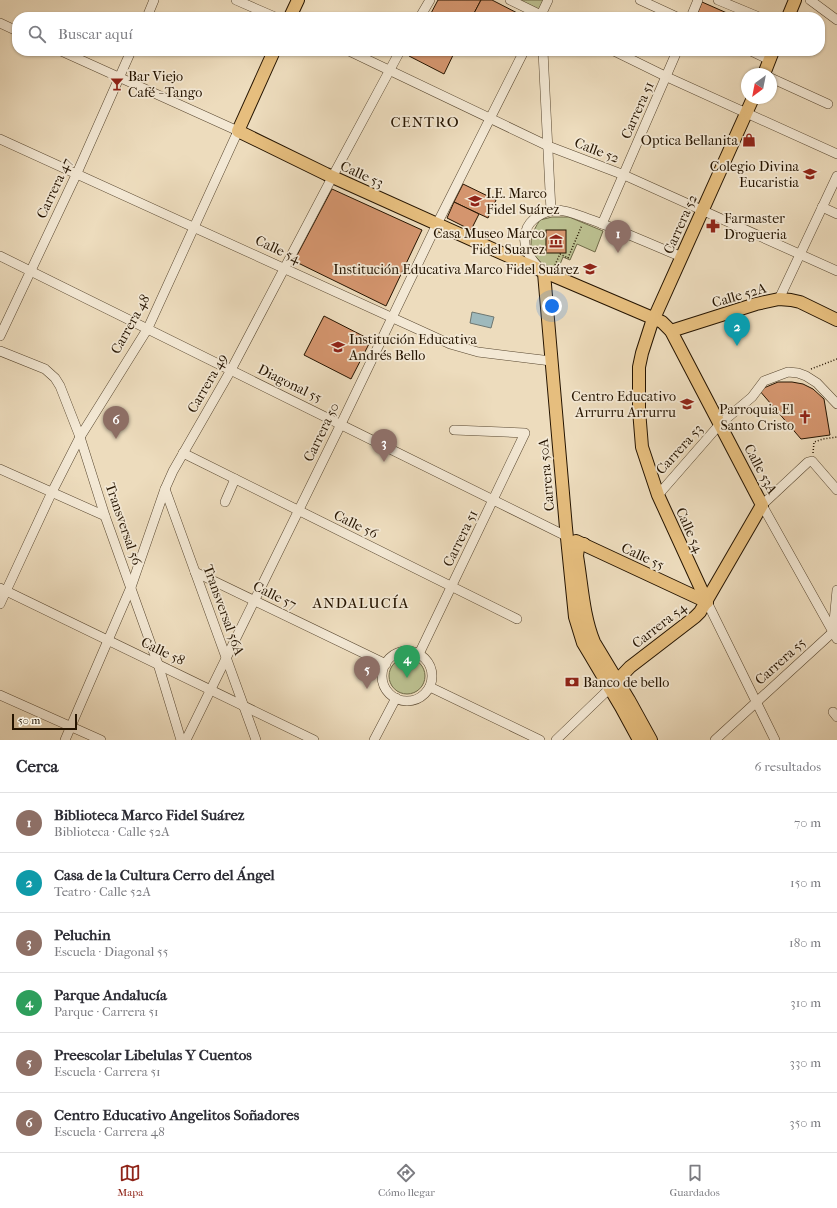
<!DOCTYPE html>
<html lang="es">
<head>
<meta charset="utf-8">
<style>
  body { margin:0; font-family:"IM FELL French Canon",serif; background:#f2f2f3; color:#2b2b33 }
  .compass { position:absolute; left:741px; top:68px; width:36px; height:36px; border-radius:50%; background:#fff; box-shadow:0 1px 3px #0004; rotate:212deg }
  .scale { position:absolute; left:12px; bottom:10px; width:65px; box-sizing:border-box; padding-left:4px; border:2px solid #251400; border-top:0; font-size:11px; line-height:14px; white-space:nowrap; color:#251400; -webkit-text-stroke:3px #f3e8d4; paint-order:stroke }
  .you { position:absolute; left:552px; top:306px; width:14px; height:14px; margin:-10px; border:3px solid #fff; border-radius:50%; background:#1a73e8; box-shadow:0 0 0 6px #1a73e833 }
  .badge { display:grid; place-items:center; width:26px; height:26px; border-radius:50%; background:#8f2418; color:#fff; font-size:13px; font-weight:700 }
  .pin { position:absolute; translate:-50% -33px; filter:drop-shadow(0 1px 2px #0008) }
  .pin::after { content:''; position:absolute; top:21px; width:14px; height:12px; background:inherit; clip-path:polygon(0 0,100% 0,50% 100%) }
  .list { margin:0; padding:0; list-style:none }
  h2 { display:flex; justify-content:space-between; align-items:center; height:52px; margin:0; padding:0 16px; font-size:17px }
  h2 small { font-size:13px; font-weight:400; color:#7c7c81 }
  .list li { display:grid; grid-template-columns:26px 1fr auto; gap:12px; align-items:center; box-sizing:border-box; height:60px; padding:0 16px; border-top:1px solid #e1e1e2 }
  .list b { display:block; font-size:15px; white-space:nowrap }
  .list p { margin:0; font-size:13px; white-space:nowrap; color:#7c7c81 }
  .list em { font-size:13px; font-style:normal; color:#7c7c81 }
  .icon { flex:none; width:22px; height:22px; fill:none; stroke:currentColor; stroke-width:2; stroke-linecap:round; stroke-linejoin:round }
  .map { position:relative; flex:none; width:837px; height:740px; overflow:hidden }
  .search { position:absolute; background:#fff; box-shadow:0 1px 3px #0004; left:12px; right:12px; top:12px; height:44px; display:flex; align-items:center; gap:10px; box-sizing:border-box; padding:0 14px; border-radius:16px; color:#7c7c81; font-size:15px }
  .sheet { height:412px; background:#fff }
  nav { display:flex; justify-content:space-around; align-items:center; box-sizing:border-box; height:56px; border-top:1px solid #e1e1e2; background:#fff; font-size:11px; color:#7c7c81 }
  nav a { display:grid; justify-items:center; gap:2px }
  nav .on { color:#8f2418 }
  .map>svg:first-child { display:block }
  .green { fill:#bbbf8f; stroke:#706a48 }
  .water { fill:#9eb9bc; stroke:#6e7771 }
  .building { fill:#d4956e; stroke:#251400 }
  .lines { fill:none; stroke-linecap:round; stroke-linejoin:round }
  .minor-casing { stroke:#57462f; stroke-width:10 }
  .major-casing { stroke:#251400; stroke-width:14 }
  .path { stroke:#251400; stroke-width:1.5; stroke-dasharray:1 2; stroke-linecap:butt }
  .minor { stroke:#f3e8d4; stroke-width:9 }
  .major { stroke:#e6be7e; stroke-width:12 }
  .labels { text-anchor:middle; stroke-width:3.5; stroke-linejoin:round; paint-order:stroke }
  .poi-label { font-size:14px; fill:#251400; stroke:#f3e8d4; text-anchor:end }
  .street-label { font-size:14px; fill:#251400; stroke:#f3e8d4 }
  .neighbourhood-label { font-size:15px; letter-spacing:1px; fill:#251400; stroke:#f3e8d4 }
</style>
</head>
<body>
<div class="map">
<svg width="837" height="740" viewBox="0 0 837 740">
  <rect width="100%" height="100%" fill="#eddcbd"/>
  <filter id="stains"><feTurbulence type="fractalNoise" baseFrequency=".005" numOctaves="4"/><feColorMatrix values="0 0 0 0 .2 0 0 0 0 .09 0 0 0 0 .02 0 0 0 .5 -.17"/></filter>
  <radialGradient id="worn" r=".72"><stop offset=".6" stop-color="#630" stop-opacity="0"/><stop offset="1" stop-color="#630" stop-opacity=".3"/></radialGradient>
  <g class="green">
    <polygon points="510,0 548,0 541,15"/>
    <path d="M552,217H569L603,231L595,252L577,244L570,260L563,257L557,272C531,260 523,245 540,220Z"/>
    <circle cx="407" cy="676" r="18"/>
  </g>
  <polygon class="water" points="472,312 494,317 491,328 470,323"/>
  <g class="building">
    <polygon points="438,0 481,0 472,17 429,17"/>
    <polygon points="481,0 492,0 525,17 472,17"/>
    <polygon points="702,2 736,17 696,17"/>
    <polygon points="412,51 455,51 444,74 409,56"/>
    <polygon points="463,184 496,200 488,218 454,202"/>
    <polygon points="332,189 422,230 386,306 294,261"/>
    <polygon points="454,202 479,214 471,230 447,218"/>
    <rect x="546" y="230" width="20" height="23"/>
    <polygon points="324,316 371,340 351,379 304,355"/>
    <polygon points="778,382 792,382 803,384 813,389 824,399 830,435 801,439 759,390"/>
  </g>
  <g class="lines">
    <g class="minor-casing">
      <g id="minor">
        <polyline points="236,0 275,17"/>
        <polyline points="510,0 545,17"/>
        <polyline points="640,0 677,17"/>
        <polyline points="718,0 759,17"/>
        <polyline points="810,0 837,20"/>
        <polyline points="147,17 154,0"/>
        <polyline points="420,17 430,0"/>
        <polyline points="540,17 548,0"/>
        <polyline points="691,17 698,0"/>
        <polyline points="0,23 17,31"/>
        <polyline points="349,51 548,146 624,175 837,271"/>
        <polyline points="543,51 551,211"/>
        <polyline points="614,51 667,77 837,154"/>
        <polyline points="751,51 770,60"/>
        <polyline points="771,78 828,104"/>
        <polyline points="0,139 450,344 478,352 551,361"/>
        <polyline points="822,207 837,214"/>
        <polyline points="602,224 677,51"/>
        <polyline points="0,256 566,536"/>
        <path d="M540,269C530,258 521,247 526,231C529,219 544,211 556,210C568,210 580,216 592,220C622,231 652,245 682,257"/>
        <polyline points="779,299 837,176"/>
        <polyline points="0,336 77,173 131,51"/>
        <polyline points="0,351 45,369 55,378 60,386 80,437 105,516 158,664 181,740"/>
        <polyline points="183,453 517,619"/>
        <polyline points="0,469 105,516"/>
        <polyline points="165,489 256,740"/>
        <polyline points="837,490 812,461 808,462 762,505 837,639"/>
        <polyline points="658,495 720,424 752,397 764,381 788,372 798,373 806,376 817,383 837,404"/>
        <polyline points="225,502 235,479"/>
        <polyline points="195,572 386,664"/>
        <polyline points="0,588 314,740"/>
        <polyline points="707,602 775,740"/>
        <polyline points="0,604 52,492 80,437 148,328 238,131 61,51"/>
        <circle cx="407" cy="676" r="25"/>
        <polyline points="419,654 525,433 454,430"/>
        <polyline points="430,687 540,740"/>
        <polyline points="0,695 101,740"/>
        <polyline points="833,712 837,717"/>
        <polyline points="65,740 131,587 165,489 173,471 231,370 336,170 400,51"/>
        <polyline points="186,740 341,424 437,224 524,51"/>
        <polyline points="374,740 396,698"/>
        <polyline points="556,740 610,688"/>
        <polyline points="715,740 833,632 837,590"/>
      </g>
    </g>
    <g class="major-casing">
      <g id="major">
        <polyline points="290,17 298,0"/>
        <polyline points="788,17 795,0"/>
        <polyline points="274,51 238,131 326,174 519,261 662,322 671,331 762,505 700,612 695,617 630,667 610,688"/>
        <polyline points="764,74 773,51"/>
        <polyline points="544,273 566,528 575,617 583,643 589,653 621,707 639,740"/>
        <polyline points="671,331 756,304 779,299 791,300 800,302 837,320"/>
        <polyline points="576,541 707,602"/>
        <path d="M584,544L578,548L577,556C582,585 583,615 594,642L629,700L651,740"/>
        <polyline points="707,602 658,495 642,447 639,410 639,367 642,353 651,325 753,98"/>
      </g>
    </g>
    <g class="path">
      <polyline points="555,265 560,254 568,258 582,225"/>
      <polyline points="811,369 837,359"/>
      <polyline points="813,453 814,442 823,439 837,437"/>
    </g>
    <use href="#minor" class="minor"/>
    <use href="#major" class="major"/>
  </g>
  <defs>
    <g id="bar-bare" transform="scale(1.08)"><path d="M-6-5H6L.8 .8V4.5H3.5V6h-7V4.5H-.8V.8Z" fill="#8f2418" stroke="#f3e8d4" stroke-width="2.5" paint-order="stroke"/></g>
    <g id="shop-bare" transform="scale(1.08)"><path d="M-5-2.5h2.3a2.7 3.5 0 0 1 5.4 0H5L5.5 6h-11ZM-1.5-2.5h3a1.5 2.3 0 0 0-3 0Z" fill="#8f2418" stroke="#f3e8d4" stroke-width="2.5" paint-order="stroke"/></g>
    <g id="school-bare" transform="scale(1.08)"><path d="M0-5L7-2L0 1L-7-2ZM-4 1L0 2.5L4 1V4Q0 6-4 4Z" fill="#8f2418" stroke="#f3e8d4" stroke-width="2.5" paint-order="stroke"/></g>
    <g id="pharmacy-bare" transform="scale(1.08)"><path d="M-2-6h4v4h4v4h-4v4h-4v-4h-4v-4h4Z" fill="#8f2418" stroke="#f3e8d4" stroke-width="2.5" paint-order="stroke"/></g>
    <g id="museum-bare" transform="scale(1.08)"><path d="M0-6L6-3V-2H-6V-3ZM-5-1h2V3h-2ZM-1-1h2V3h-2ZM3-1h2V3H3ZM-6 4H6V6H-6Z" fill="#8f2418" stroke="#f3e8d4" stroke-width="2.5" paint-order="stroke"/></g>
    <g id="church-bare" transform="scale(1.08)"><path d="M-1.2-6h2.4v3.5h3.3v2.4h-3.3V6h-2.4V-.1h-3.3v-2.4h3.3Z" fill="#8f2418" stroke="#f3e8d4" stroke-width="2.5" paint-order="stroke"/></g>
    <g id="bank-bare" transform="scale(1.08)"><path d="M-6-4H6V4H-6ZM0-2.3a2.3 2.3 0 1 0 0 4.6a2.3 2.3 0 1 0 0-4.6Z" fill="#8f2418" stroke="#f3e8d4" stroke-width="2.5" paint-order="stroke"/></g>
  </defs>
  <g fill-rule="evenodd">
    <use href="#bar-bare" x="117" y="84"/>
    <use href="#shop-bare" x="749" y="140"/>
    <use href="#school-bare" x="810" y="174"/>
    <use href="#school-bare" x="475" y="201"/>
    <use href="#pharmacy-bare" x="713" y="226"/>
    <use href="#museum-bare" x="556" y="241"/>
    <use href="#school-bare" x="590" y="269"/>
    <use href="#school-bare" x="338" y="347"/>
    <use href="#school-bare" x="687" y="404"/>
    <use href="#church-bare" x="805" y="417"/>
    <use href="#bank-bare" x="572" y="682"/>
  </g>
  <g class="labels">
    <g class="poi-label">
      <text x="128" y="81" text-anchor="start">Bar Viejo<tspan x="128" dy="16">Café - Tango</tspan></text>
      <text x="738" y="145">Optica Bellanita</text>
      <text x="799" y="171">Colegio Divina<tspan x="799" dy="16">Eucaristia</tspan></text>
      <text x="486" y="198" text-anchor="start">I.E. Marco<tspan x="486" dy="16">Fidel Suárez</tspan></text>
      <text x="724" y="223" text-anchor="start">Farmaster<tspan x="724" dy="16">Drogueria</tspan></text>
      <text x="545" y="238">Casa Museo Marco<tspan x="545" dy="16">Fidel Suarez</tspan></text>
      <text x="579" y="274">Institución Educativa Marco Fidel Suárez</text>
      <text x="349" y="344" text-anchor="start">Institución Educativa<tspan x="349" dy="16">Andrés Bello</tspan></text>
      <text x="676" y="401">Centro Educativo<tspan x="676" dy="16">Arrurru Arrurru</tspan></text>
      <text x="794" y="414">Parroquia El<tspan x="794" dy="16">Santo Cristo</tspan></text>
      <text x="583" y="687" text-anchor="start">Banco de bello</text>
    </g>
    <g class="street-label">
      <text transform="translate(637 110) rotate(-66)" y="5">Carrera 51</text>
      <text transform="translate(597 150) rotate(21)" y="5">Calle 52</text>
      <text transform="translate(362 174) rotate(24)" y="5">Calle 53</text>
      <text transform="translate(54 188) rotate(-65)" y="5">Carrera 47</text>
      <text transform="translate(680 224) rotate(-66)" y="5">Carrera 52</text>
      <text transform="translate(278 249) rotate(25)" y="5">Calle 54</text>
      <text transform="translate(739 295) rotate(-16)" y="5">Calle 52A</text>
      <text transform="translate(130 324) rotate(-61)" y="5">Carrera 48</text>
      <text transform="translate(207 383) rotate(-60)" y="5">Carrera 49</text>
      <text transform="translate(290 383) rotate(26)" y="5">Diagonal 55</text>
      <text transform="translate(321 432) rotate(-64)" y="5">Carrera 50</text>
      <text transform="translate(679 449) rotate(-48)" y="5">Carrera 53</text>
      <text transform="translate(761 469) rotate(62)" y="5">Calle 53A</text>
      <text transform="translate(546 475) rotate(-95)" y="5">Carrera 50A</text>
      <text transform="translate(124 524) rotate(71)" y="5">Transversal 56</text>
      <text transform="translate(356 524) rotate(26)" y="5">Calle 56</text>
      <text transform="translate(690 530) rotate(66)" y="5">Calle 54</text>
      <text transform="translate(460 538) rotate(-64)" y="5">Carrera 51</text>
      <text transform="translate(643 556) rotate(25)" y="5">Calle 55</text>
      <text transform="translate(275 595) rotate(26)" y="5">Calle 57</text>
      <text transform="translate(224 610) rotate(70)" y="5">Transversal 56A</text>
      <text transform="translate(659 625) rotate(-38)" y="5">Carrera 54</text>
      <text transform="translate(163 651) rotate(26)" y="5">Calle 58</text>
      <text transform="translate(780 661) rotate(-42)" y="5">Carrera 55</text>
    </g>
    <g class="neighbourhood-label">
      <text x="425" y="127">CENTRO</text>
      <text x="361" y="608">ANDALUCÍA</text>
    </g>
  </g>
  <rect width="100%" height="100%" filter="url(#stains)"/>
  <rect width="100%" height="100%" fill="url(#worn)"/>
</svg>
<svg class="compass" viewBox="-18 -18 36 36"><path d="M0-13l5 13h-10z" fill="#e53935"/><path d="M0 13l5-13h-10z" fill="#7c7c81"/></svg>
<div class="scale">50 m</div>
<div class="you"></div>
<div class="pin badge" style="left:618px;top:253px;background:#8d6e63">1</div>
<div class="pin badge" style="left:737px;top:346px;background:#0f9aa8">2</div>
<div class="pin badge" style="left:384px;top:462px;background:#8d6e63">3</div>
<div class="pin badge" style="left:407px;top:678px;background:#2e9e5b">4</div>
<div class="pin badge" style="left:367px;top:689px;background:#8d6e63">5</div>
<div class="pin badge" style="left:116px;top:439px;background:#8d6e63">6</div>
<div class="search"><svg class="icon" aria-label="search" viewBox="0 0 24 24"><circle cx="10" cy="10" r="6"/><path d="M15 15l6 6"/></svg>Buscar aquí</div>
</div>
<section class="sheet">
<h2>Cerca<small>6 resultados</small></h2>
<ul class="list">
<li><span class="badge" style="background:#8d6e63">1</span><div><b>Biblioteca Marco Fidel Suárez</b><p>Biblioteca · Calle 52A</p></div><em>70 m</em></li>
<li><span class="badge" style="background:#0f9aa8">2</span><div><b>Casa de la Cultura Cerro del Ángel</b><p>Teatro · Calle 52A</p></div><em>150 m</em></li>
<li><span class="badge" style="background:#8d6e63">3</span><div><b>Peluchin</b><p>Escuela · Diagonal 55</p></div><em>180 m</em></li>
<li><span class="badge" style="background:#2e9e5b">4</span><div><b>Parque Andalucía</b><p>Parque · Carrera 51</p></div><em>310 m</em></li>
<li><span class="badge" style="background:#8d6e63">5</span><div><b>Preescolar Libelulas Y Cuentos</b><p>Escuela · Carrera 51</p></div><em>330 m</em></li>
<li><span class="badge" style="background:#8d6e63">6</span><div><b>Centro Educativo Angelitos Soñadores</b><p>Escuela · Carrera 48</p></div><em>350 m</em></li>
</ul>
</section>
<nav>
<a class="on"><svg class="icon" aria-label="map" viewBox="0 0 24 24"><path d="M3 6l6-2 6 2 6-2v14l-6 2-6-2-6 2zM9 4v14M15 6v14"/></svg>Mapa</a>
<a><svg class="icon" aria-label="directions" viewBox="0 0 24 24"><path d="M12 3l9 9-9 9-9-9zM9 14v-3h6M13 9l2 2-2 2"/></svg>Cómo llegar</a>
<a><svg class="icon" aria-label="saved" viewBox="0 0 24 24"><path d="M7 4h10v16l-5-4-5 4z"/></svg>Guardados</a>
</nav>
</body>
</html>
